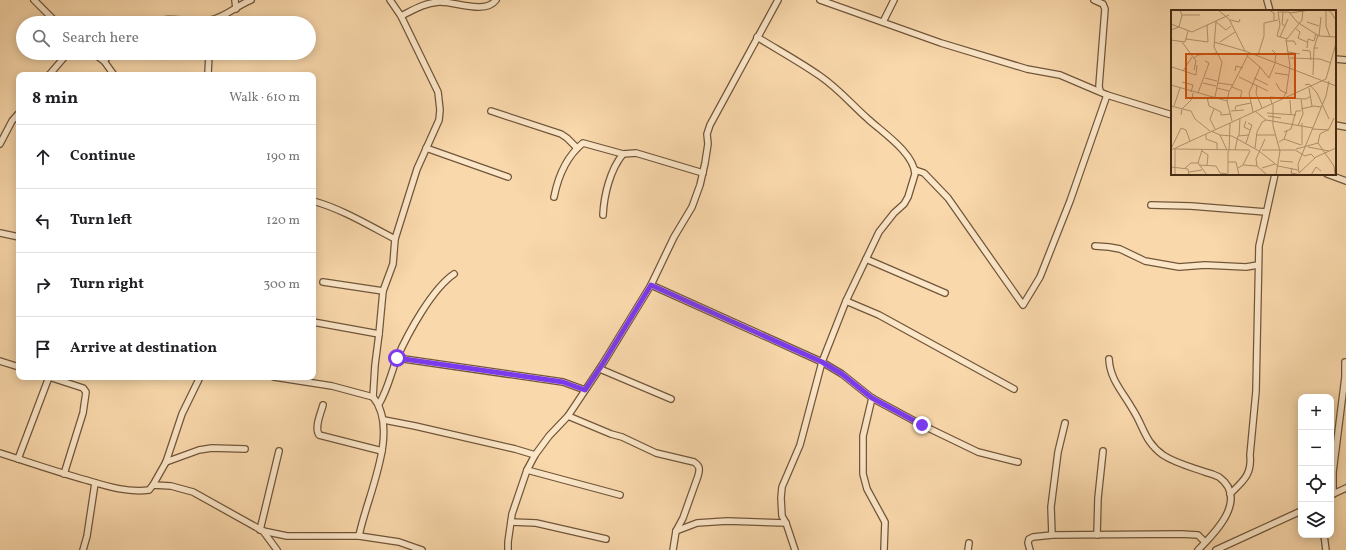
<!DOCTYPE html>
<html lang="en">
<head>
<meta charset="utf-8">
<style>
  body { margin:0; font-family:Vollkorn,serif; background:#f2f2f2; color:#202124 }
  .controls { position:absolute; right:12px; bottom:12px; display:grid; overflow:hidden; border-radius:8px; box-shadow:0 2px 10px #0003 }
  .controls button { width:36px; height:36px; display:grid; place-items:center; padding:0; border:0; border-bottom:1px solid #e0e0e0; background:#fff; color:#202124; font:20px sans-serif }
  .stop { position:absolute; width:12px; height:12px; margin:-9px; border:3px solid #7c3aed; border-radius:50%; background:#fff }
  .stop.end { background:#7c3aed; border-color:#fff; box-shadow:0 1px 4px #0008 }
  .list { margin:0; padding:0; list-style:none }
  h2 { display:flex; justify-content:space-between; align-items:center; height:52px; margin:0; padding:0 16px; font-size:17px }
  h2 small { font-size:13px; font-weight:400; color:#757577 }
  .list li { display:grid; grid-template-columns:26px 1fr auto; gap:12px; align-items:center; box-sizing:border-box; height:64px; padding:0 16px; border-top:1px solid #e0e0e0 }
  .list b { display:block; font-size:15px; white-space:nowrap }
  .list em { font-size:13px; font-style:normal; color:#757577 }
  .icon { flex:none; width:22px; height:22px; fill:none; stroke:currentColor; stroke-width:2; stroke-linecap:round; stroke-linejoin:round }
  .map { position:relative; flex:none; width:1346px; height:550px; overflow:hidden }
  .search { position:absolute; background:#fff; box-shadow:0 2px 10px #0003; left:16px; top:16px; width:300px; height:44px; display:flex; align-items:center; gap:10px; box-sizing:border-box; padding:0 14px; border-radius:22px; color:#757577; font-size:15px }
  .panel { position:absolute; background:#fff; box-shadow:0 2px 10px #0003; left:16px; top:72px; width:300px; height:308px; border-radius:8px }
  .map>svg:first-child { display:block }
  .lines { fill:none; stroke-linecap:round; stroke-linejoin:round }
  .street-casing { stroke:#71563a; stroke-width:8 }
  .street { stroke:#fbe6c8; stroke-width:5.5 }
  .route { stroke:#7c3aed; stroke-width:5 }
  .inset-road { fill:none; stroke:#b1936f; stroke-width:1 }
  .view { fill:#cf520d; fill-opacity:0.15; stroke:#cf520d; stroke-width:2 }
  .inset-edge { fill:none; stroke:#442b14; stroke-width:2 }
</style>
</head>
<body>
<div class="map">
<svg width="1346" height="550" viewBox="0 0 1346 550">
  <rect width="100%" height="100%" fill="#f9d8ab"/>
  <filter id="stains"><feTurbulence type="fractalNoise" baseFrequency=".005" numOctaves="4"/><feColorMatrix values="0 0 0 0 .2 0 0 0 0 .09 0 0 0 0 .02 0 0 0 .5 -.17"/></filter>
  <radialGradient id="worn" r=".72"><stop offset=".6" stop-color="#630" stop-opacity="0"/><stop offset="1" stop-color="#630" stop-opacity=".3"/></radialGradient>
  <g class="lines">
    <g class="street-casing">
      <g id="street">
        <polyline points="34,0 57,23"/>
        <polyline points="235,0 236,9"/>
        <polyline points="820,0 941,43 1027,69 1060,75 1107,95 1172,115"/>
        <polyline points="1094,0 1103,4 1105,9 1099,86 1100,91"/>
        <polyline points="1267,0 1270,11"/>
        <path d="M401,16C413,10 424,3 439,2C454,1 485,15 496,0"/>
        <polyline points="883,22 894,0"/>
        <path d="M152,23C170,15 192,24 211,20C227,16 236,6 251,0"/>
        <path d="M757,37C778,50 800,62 820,76C839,89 851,104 868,119C882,132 914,153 915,174L908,197L904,204L894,213L879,232L846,301L822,362L800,445L782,487L781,498L782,516L786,523L795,550"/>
        <polyline points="93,53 104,61 114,75"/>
        <polyline points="1335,59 1346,60"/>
        <polyline points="104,61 111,53"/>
        <polyline points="208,74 209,53"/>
        <polyline points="49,75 68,53"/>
        <polyline points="491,111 561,134 567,138 577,148"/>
        <polyline points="1335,125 1346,127"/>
        <polyline points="0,144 12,121 19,113"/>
        <polyline points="426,148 508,177"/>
        <polyline points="915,170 924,173 948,198 1023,305 1040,277 1070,201 1107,95"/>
        <polyline points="1327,174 1346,181"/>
        <path d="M554,197C558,177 567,156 583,143L623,154"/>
        <path d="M313,201C342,209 368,225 395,239"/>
        <polyline points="1151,205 1191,206 1266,212"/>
        <path d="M603,215C604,195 610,170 623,154L636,153L703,173"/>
        <polyline points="0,233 19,237"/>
        <polyline points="1095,246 1109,247 1120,249 1145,261 1179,267 1205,265 1246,267 1258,265"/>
        <polyline points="866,259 945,293"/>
        <polyline points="323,282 383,291"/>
        <polyline points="651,285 822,362 842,374 872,398 922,425 978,452 1018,462"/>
        <polyline points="846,301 879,315 1014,389"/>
        <polyline points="313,322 379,334"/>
        <polyline points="397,358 563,382 585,390"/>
        <path d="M1109,359C1110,380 1123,392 1133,410C1144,427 1144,441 1163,455C1175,463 1191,467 1205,472C1209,473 1215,475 1219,477C1249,499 1215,533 1198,550"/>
        <polyline points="0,361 19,367"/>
        <polyline points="600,369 671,399"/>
        <polyline points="49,377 83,388 86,392 83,413 64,474"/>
        <polyline points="274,377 332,386 373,397"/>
        <polyline points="872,398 863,436 863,474 867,489 885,522 884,550"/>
        <path d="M379,404C388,389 391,373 397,358C408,333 432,289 454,274"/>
        <path d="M323,405C321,413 314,427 319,435L382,451"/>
        <path d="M568,416L611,434L622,437L656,453L694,462C700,466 700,469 698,476L683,518L676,531L673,550"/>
        <polyline points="384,420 415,426 515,449 535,455"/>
        <path d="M0,453C28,462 57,472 86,480C106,486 128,493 149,490L153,485L171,486L193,492L263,531L287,536H359L399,542L422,550"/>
        <polyline points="18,459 49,377"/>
        <polyline points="166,462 199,450 212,448 245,449"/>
        <polyline points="527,470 620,495"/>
        <polyline points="153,485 166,462 182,414 200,377"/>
        <path d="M1230,494C1243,481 1252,475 1250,455L1256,391L1259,246L1275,174"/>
        <polyline points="1333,494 1333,472 1345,377 1345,362"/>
        <polyline points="1331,495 1346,488"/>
        <polyline points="511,522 536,523 606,539"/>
        <polyline points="260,530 279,451"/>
        <polyline points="263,531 277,550"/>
        <polyline points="676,531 697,523 727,521 786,523"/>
        <polyline points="1052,535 1051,507 1058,452 1065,423"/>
        <polyline points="1097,535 1098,498 1103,451"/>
        <polyline points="1324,535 1326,550"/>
        <path d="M359,536C366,498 401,431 373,397L375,365L379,334L383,291L393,264L395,239L417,169L439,120L440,110L438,92L401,16L390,0"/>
        <polyline points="83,550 87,536 95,483"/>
        <polyline points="508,550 508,542 512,514 527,470 535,455 549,436 568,416 602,365 651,285 674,237 692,207 700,185 705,163 708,144 707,134 710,125 778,0"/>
        <polyline points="968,550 969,543"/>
        <polyline points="1030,550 1028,543 1029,539 1033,537 1052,535 1181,534 1198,535 1205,542"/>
        <polyline points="1216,550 1301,511"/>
      </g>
    </g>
    <use href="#street" class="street"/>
  </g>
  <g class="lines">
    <polyline class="route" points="397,358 563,382 585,390 602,365 651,285 822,362 842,374 872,398 922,425"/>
  </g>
  <g transform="translate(1171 10)">
    <rect width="165" height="165" fill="#f9d8ab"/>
    <path class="inset-road" d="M47,0L58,9L74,41L165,76M98,0L103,3V10M155,0V16L159,27M155,0L159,1L165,10M107,2H118L126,12L148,26L165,27M107,2L109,15L106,26L116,29M112,2L111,14L114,16M119,3L140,0M11,5H29M59,10L68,12L69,9M45,12L55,20L60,16M136,12L148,16M0,14L21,22L58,5M124,18L129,22L127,28L136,32M0,20L8,17L11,5L9,0M147,25L143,38H147M148,26L150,7M109,27L117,9M15,29L37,32L36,15M0,30L14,32L17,21M115,31H123L125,35M11,32L25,51L23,60M43,32L74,41M49,32L64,22M136,38L137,29L143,31L145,24M101,40L105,44L104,51M131,40L139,41L140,50M117,42L129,44M87,45L93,26V13L107,10M76,46L89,57L78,83L82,102M23,48L27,45L46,43M119,48L149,49L160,53M119,56L115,30L131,10L132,0M89,57L98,68L105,51M0,60L1,57L25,65L26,55M12,61L21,47M64,61L65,56L72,58M104,63L117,65M142,65L143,38M68,67L97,81M34,68L46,71M83,68L97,75M11,72L22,75L20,82M32,73L45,76M47,73L62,75M105,73L109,80L115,83L112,88M0,75L56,91L61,111M134,75L138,74L146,83L158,109M86,76L85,83L91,98M61,77L71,81L69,89M46,78L58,81M138,78L141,96M27,83L38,53L34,51M115,84L119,56M36,87L38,96L50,102V105L60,104M44,87L51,52L43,37L45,11M114,88L135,89L140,86M119,90L120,104M56,91L58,82L78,43M101,94L99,87L113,88M102,94V116L109,141L105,165M0,96L20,101L24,109L39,121M3,96L9,78M43,99L39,109L44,119M130,99L143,96L150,97M64,100L65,96L80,93M60,101L73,100M84,101L95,110L142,118M96,103L125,105M10,105L11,99L21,89L22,83M97,106L110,108M75,111L73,117L79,120M127,116L132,104L130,89M142,119L158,120M40,121L49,125L56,140M113,122L120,119L125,101H130M35,124V129L46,133V140M49,125L61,126L88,141M85,125H104M68,126L69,108M113,129L130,135M108,132L113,129L116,121M75,133L81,115L77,113M147,133L163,156L164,165M131,135V113M137,137L158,141M84,138L86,122L91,112L95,110M0,139L10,118L15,120L19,131M3,139L79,140M125,139L147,133L149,124L158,119L163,108M0,140L155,69L165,33M31,140L27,153L36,165M64,140L67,126L78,125M91,140H124L134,146L140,144L144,148M31,141L37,145L36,155M58,141L59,113M88,141L107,156L127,160M109,151L122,152M57,152H65L68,165M28,155L45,156L49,163L57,164M72,155L79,141M86,156L85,149L94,129M0,157L17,159L18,165M14,158L20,153H27M67,158L72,155L86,156L96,165M91,158L104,154M121,158L120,163L130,165M18,162L31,160M57,163V141M128,163L127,154L155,86L158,71M128,163L145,147L165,138M4,165V139M140,165L145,157L150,161"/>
    <path class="view" d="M15,44H124V88H15Z"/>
    <rect width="165" height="165" class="inset-edge"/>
  </g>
  <rect width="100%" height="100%" filter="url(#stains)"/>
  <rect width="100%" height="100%" fill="url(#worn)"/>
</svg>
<div class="controls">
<button>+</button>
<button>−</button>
<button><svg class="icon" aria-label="locate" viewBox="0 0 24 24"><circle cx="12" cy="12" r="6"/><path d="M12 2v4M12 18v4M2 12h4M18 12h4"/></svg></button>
<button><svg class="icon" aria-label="layers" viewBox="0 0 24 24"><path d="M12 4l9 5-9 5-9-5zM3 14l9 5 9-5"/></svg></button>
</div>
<div class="stop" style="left:397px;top:358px"></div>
<div class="stop end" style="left:922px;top:425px"></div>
<div class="search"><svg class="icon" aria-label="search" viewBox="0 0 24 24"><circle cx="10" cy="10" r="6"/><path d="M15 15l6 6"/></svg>Search here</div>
<section class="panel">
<h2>8 min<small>Walk · 610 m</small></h2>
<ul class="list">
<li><svg class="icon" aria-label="ahead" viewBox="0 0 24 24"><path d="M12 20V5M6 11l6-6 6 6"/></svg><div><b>Continue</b></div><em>190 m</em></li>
<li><svg class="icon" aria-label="left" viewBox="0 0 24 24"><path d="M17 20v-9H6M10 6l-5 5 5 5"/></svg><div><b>Turn left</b></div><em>120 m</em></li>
<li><svg class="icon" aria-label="right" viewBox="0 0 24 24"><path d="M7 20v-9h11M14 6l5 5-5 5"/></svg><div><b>Turn right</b></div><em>300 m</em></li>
<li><svg class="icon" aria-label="arrive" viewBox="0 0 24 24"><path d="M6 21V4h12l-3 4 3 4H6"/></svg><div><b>Arrive at destination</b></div></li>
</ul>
</section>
</div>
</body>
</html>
